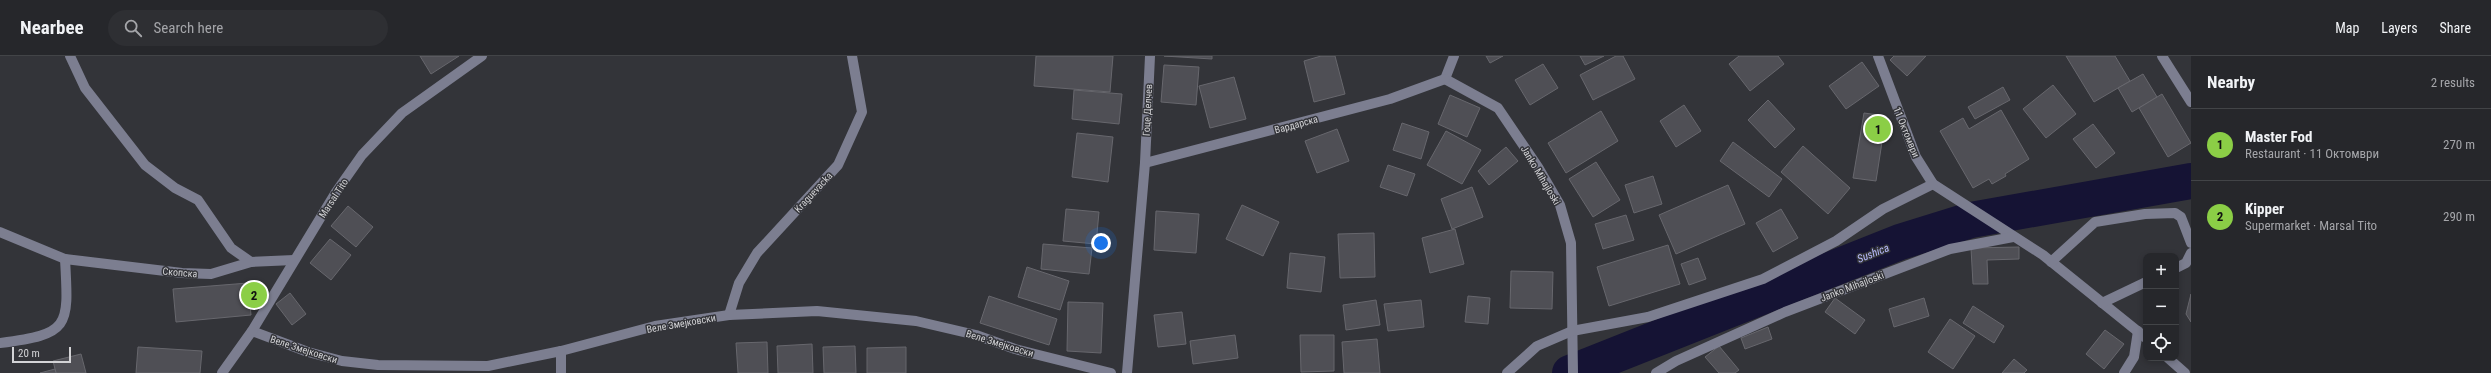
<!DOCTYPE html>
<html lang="en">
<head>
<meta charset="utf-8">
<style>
  body { margin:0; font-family:"Roboto Condensed",sans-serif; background:#2e2f33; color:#f1f3f6 }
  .controls { position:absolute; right:12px; bottom:12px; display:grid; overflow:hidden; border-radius:8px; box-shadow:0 2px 6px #0003 }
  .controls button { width:36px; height:36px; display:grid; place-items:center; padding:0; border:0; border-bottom:1px solid #424447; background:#26272b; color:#f1f3f6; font:20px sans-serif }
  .scale { position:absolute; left:12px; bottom:10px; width:59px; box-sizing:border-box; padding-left:4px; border:2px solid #d3d3d6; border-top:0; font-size:11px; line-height:14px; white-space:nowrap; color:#d3d3d6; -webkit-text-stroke:3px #333439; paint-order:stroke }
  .you { position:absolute; left:1101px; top:187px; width:14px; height:14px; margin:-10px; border:3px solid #fff; border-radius:50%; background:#1a73e8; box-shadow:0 0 0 6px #1a73e833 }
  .badge { display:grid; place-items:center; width:26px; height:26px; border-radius:50%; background:#8bce46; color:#111; font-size:13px; font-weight:700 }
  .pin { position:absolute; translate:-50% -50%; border:2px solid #fff; box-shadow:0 1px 4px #0006 }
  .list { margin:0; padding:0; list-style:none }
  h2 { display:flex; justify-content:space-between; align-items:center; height:52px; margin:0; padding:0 16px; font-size:17px }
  h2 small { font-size:13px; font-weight:400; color:#a4a5a9 }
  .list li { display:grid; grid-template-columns:26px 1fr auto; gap:12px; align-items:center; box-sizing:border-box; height:72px; padding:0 16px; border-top:1px solid #424447 }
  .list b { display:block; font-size:15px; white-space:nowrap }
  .list p { margin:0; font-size:13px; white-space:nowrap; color:#a4a5a9 }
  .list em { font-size:13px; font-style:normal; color:#a4a5a9 }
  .icon { flex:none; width:22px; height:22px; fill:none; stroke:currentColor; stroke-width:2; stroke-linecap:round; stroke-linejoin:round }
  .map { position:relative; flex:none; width:2191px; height:317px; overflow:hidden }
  header { display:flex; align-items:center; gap:24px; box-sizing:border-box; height:56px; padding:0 20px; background:#26272b; border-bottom:1px solid #424447 }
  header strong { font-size:19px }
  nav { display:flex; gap:22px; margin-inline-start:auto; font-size:14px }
  .search { width:280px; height:36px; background:#2e2f33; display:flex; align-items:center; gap:10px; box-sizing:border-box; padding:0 14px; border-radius:22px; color:#a4a5a9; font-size:15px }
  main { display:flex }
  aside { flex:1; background:#26272b }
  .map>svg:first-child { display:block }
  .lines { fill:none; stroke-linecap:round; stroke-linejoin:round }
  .river { stroke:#151334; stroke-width:36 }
  .building { fill:#4f4f55; stroke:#67676d }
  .minor { stroke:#7c7e90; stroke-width:10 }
  .labels { text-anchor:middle; stroke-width:3; stroke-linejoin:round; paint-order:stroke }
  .street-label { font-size:10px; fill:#d3d3d6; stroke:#333439 }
  .water-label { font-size:11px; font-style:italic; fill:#b8bbfd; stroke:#333439 }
</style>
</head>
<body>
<header>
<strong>Nearbee</strong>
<div class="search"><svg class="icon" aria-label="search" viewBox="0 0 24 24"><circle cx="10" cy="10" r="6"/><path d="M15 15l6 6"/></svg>Search here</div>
<nav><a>Map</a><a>Layers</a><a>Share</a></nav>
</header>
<main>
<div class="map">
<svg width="2191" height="317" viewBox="0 0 2191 317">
  <rect width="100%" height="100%" fill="#333439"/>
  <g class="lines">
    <polyline class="river" points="1570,317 1900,186 1971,164 2191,125"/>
  </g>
  <g class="building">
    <polygon points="420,0 459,0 431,18"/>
    <polygon points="1036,0 1113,0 1110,36 1034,30"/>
    <polygon points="1164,0 1212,0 1212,3"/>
    <polygon points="1321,0 1335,0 1345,38 1314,46 1304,5"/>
    <polygon points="1486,0 1503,0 1490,7"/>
    <polygon points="1580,0 1604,0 1585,9"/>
    <polygon points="1616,0 1623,0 1635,23 1593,44 1580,19"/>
    <polygon points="1739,0 1778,0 1784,8 1750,35 1729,8"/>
    <polygon points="1894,0 1926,0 1907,20 1890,4"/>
    <polygon points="2066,0 2115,0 2130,25 2094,46"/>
    <polygon points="1862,6 1879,30 1846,53 1829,30"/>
    <polygon points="1543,8 1558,32 1530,49 1515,24"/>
    <polygon points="1164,9 1199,11 1196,49 1161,46"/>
    <polygon points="2143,18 2157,41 2132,56 2118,32"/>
    <polygon points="1234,21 1246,63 1210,72 1199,30"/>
    <polygon points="2053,29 2076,58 2046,82 2023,53"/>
    <polygon points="2003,31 2010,44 1975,63 1968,51"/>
    <polygon points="1074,34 1122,38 1119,68 1072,63"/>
    <polygon points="2162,38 2191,87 2168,101 2139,52"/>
    <polygon points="1450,39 1480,52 1467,81 1438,68"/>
    <polygon points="1768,44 1795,73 1775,92 1748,64"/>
    <polygon points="1684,49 1701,75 1676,91 1660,65"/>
    <polygon points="2001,54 2029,103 2005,118 2006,120 1992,128 1989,123 1973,132 1940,75 1963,62 1969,73"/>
    <polygon points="1601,55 1618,85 1566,117 1548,87"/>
    <polygon points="1864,57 1886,60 1876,125 1853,122"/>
    <polygon points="1402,67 1429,76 1421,103 1393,94"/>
    <polygon points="2093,68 2115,97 2096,112 2073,83"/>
    <polygon points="1337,73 1349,105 1317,117 1305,85"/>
    <polygon points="1446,75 1481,94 1462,128 1427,109"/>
    <polygon points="1077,77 1113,81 1108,126 1072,121"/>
    <polygon points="1733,86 1782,123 1769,141 1720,105"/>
    <polygon points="1803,90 1850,132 1828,158 1781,116"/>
    <polygon points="1506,91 1518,105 1489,129 1478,115"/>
    <polygon points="1596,106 1620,144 1593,161 1569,123"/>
    <polygon points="1388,109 1415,118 1407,140 1380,131"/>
    <polygon points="1653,120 1662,148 1634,157 1625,129"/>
    <polygon points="1728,129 1745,168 1676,198 1659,159"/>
    <polygon points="1472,131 1483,161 1452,173 1441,143"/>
    <polygon points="1242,149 1279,166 1263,200 1226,183"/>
    <polygon points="348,150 373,171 356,191 331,170"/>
    <polygon points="1066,153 1099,156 1096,188 1063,185"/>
    <polygon points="1781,153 1798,182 1773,196 1756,167"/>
    <polygon points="1156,155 1199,158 1196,197 1154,194"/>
    <polygon points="1626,159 1634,184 1603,193 1595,168"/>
    <polygon points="1455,173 1464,208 1430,217 1422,182"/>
    <polygon points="1374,177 1375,221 1340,222 1338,178"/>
    <polygon points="330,183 351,199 331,224 310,207"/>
    <polygon points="1043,188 1092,192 1089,218 1041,213"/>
    <polygon points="1668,189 1680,228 1609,250 1597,211"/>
    <polygon points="2019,191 2019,203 1987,204 1988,228 1973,228 1971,192"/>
    <polygon points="1290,197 1325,201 1321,236 1287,232"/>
    <polygon points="1698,202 1706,223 1689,229 1681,208"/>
    <polygon points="1027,211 1069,225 1060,254 1018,241"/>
    <polygon points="1511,215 1553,216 1552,253 1510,252"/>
    <polygon points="248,227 251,259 176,266 173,233"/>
    <polygon points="290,237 306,258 292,269 276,248"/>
    <polygon points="2191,238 2191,266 2186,258"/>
    <polygon points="989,240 1057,263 1049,289 980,267"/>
    <polygon points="1468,240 1490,242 1488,268 1465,266"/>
    <polygon points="1835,242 1865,264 1855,278 1825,256"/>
    <polygon points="1924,242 1929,260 1894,271 1889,253"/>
    <polygon points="1376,244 1380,269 1346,274 1343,249"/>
    <polygon points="1421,244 1424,271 1388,275 1384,248"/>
    <polygon points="1068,246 1103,247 1101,297 1067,295"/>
    <polygon points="1973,250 2004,270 1994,287 1963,267"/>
    <polygon points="1182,256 1186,288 1158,291 1154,259"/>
    <polygon points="1950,263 1975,280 1953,313 1928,296"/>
    <polygon points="1768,271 1772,283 1745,293 1741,282"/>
    <polygon points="2105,274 2124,288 2104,313 2086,298"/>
    <polygon points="1235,279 1238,302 1193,308 1190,285"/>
    <polygon points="1300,279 1334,279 1334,315 1301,316"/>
    <polygon points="1377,283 1380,317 1344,317 1342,286"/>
    <polygon points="767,286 768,317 738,317 736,287"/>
    <polygon points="812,288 813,317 778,317 777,290"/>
    <polygon points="855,290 856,317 824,317 823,291"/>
    <polygon points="1719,290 1739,314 1735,317 1719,317 1705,301"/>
    <polygon points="138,291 202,295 200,317 136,317"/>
    <polygon points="906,291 906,317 867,317 867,292"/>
    <polygon points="81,298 86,317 56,317 53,305"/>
    <polygon points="2014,303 2027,314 2024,317 2002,317"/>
    <polygon points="55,313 56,317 40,317"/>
  </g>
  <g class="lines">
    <g class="minor">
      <polyline points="70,0 85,32 145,109 175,132 198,144 231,192 251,206"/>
      <polyline points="1878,0 1916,101 1933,128 2043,199 2146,282"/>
      <polyline points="2162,0 2191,46"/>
      <polyline points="1445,23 1498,52 1538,111 1560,149 1571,187 1573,317"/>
      <polyline points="1445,23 1454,0"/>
      <polyline points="1145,107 1390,43 1445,23"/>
      <polyline points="0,176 65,203 182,217 211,218 251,206 294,204"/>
      <polyline points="2051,206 2095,166 2145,158 2175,157 2181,161 2191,187"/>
      <polyline points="2176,212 2186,207 2191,197"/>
      <polyline points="2102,247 2146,226"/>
      <polyline points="729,259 739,227 757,197 838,109 862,56 852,0"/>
      <polyline points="252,275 308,296 342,305 378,309 488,310 561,295 655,270 729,259 817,255 916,265 976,279 1015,293 1111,317"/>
      <path d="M0,287C70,278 69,272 65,203"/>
      <polyline points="2168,302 2185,317"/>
      <polyline points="222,317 252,275 336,136 362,99 402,57 482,0"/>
      <polyline points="561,317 561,295"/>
      <polyline points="1127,317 1145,107 1150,0"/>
      <polyline points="1507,317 1537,290 1572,275 1648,261 1763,223 1836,185 1883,153 1933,128"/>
      <polyline points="1656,317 1676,305 1785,256 1950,193 2013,181"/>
      <polyline points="2124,317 2134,301 2138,275"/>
    </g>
  </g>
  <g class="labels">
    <g class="street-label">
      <text transform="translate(1147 54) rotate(-87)" y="4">Гоце Делчев</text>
      <text transform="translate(1296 68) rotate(-15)" y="4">Вардарска</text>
      <text transform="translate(1907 76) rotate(68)" y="4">11 Октомври</text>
      <text transform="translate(1541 119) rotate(59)" y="4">Janko Mihajloski</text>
      <text transform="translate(813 136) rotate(-47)" y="4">Kraguevacka</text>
      <text transform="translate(333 142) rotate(-57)" y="4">Marsal Tito</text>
      <text transform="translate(180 216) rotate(5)" y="4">Скопска</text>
      <text transform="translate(1852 230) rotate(-21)" y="4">Janko Mihajloski</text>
      <text transform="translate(681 267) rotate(-10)" y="4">Веле Змејковски</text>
      <text transform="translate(1000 287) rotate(17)" y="4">Веле Змејковски</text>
      <text transform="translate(304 293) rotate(18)" y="4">Веле Змејковски</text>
    </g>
    <g class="water-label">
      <text transform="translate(1873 197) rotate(-22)" y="4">Sushica</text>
    </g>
  </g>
</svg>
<div class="controls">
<button>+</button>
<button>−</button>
<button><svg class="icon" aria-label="locate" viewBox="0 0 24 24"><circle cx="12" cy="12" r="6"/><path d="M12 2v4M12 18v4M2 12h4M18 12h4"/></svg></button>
</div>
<div class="scale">20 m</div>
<div class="you"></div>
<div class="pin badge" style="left:1878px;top:73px">1</div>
<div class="pin badge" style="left:254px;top:239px">2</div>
</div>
<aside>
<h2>Nearby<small>2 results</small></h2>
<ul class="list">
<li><span class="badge">1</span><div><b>Master Fod</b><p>Restaurant · 11 Октомври</p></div><em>270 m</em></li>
<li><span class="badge">2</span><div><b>Kipper</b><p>Supermarket · Marsal Tito</p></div><em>290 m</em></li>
</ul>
</aside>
</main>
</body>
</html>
